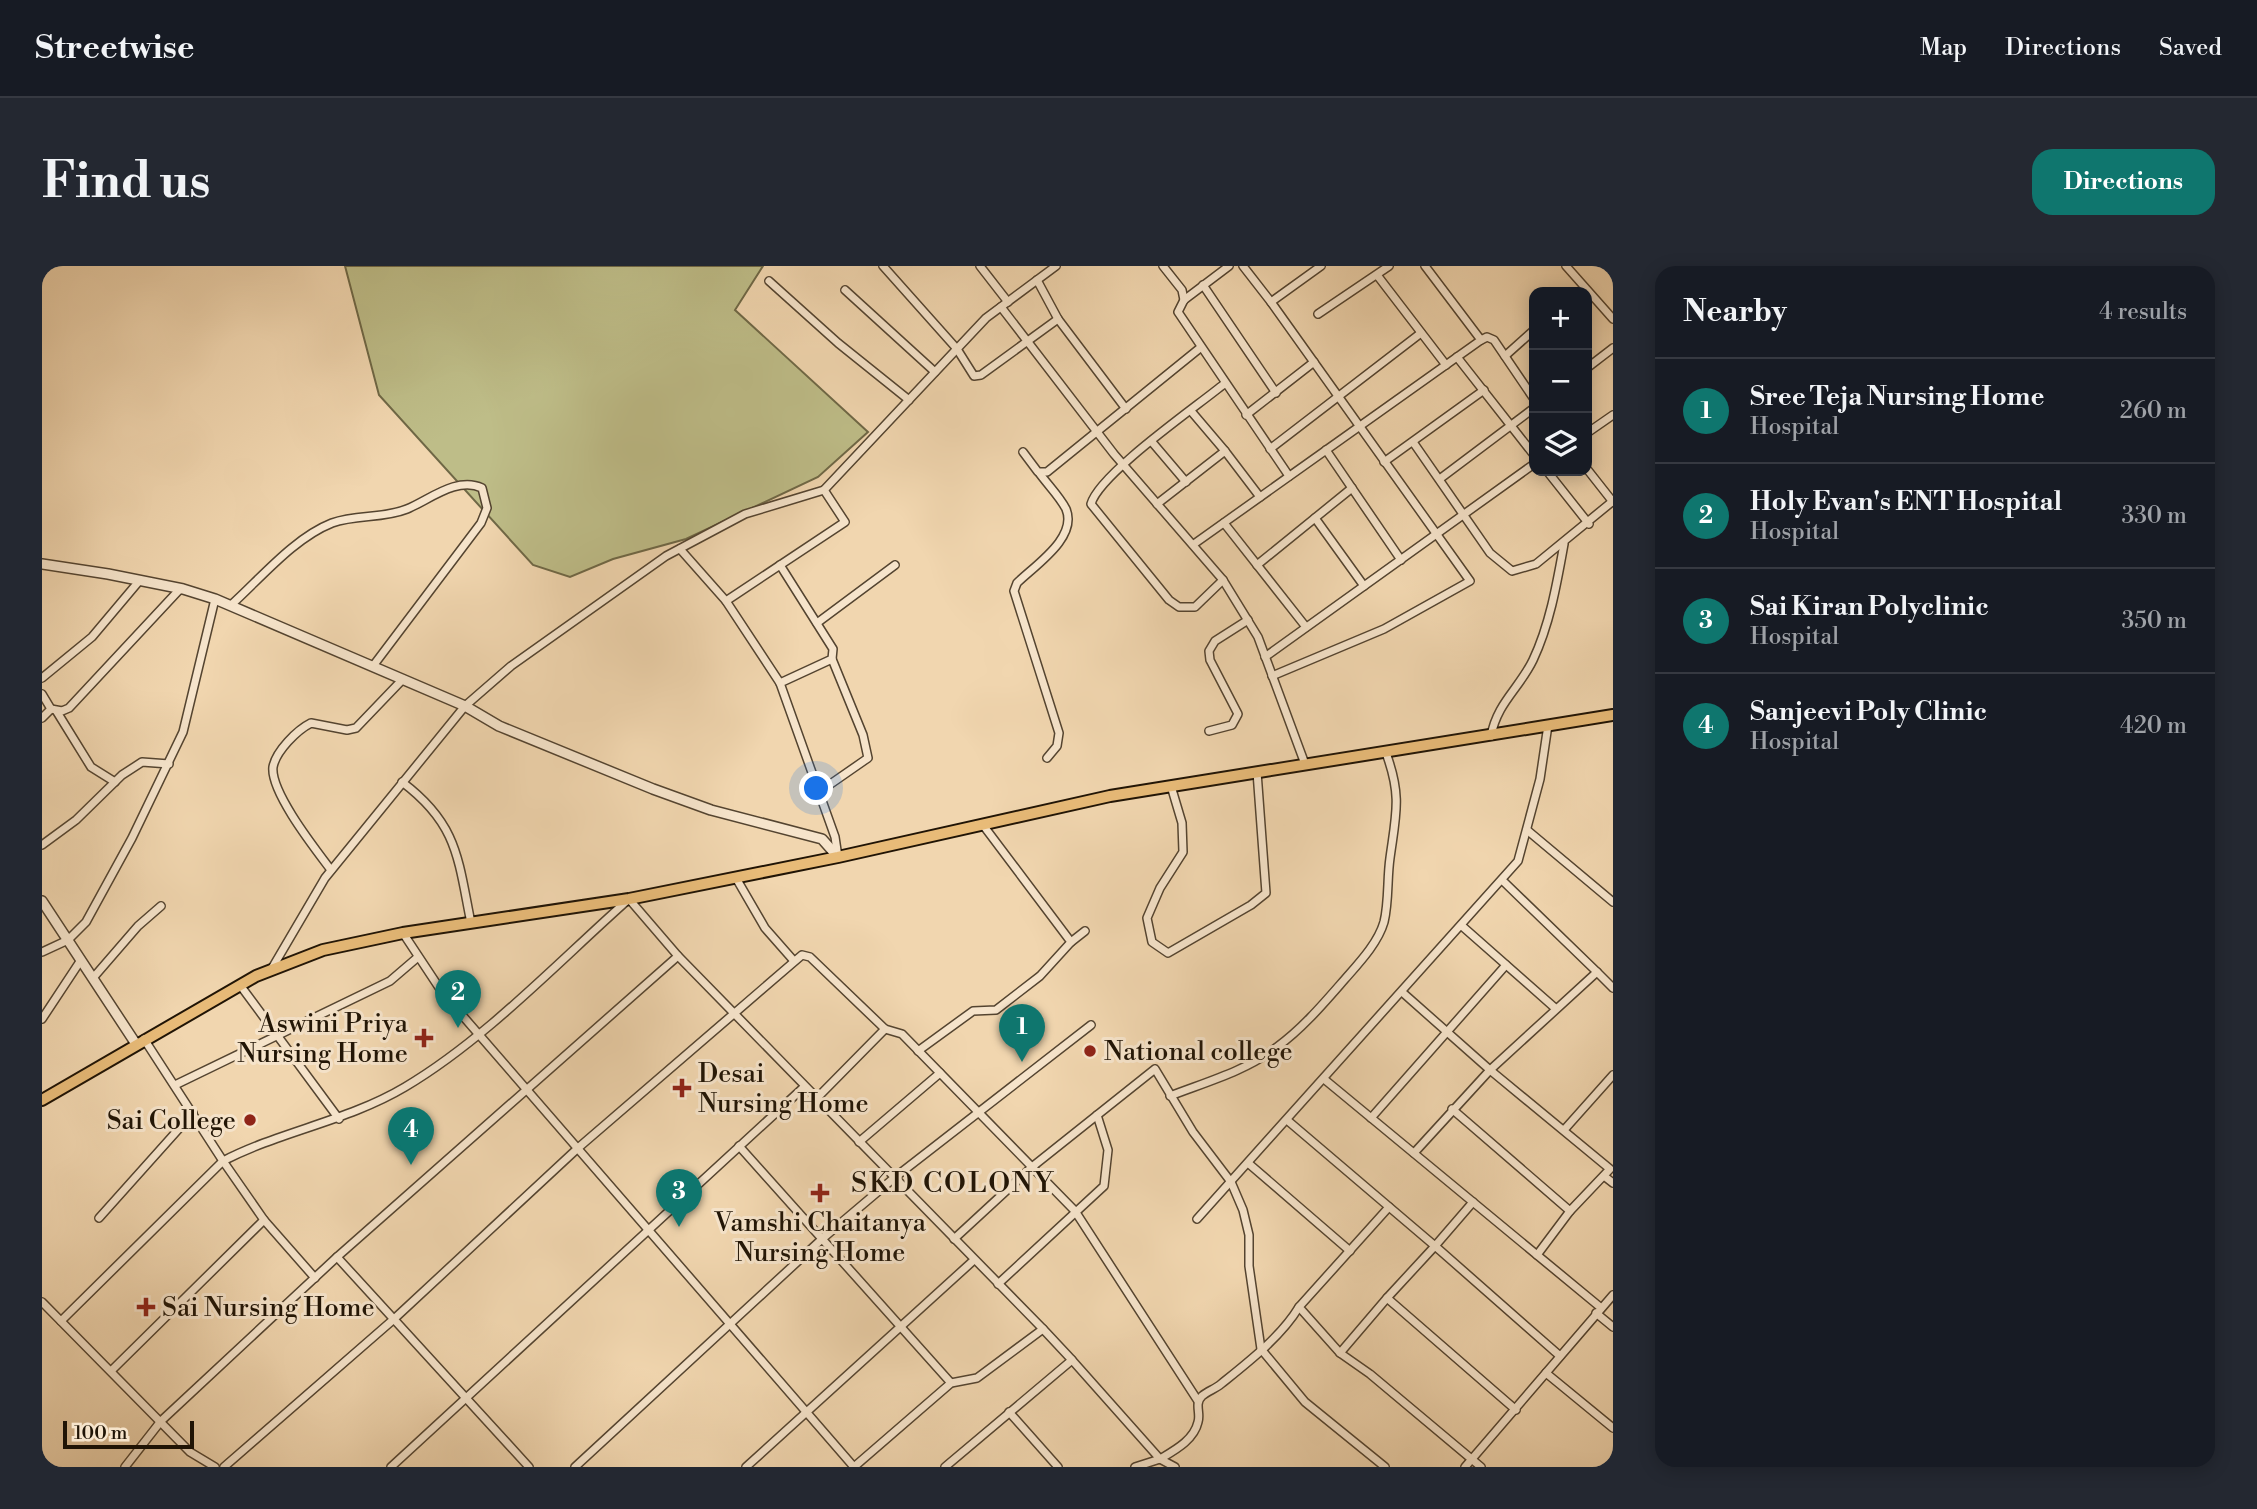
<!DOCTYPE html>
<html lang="en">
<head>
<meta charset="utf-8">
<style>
  body { margin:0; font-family:"Libre Bodoni",serif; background:#242831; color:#f1f3f6 }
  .controls { position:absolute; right:21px; top:21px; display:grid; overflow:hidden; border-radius:14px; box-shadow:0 4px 18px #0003 }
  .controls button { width:63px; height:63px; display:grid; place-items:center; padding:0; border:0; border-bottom:2px solid #363941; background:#171b24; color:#f1f3f6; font:35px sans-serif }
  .scale { position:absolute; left:21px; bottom:18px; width:131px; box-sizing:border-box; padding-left:7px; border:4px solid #201405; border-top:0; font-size:19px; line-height:24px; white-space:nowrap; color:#201405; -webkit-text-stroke:5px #f6e4cb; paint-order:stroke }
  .you { position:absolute; left:775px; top:523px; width:24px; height:24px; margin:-18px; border:5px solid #fff; border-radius:50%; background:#1a73e8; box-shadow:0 0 0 10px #1a73e833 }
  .badge { display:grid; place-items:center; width:46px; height:46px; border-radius:50%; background:#0f766e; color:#fff; font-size:23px; font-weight:700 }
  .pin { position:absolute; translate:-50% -58px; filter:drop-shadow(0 2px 4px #0008) }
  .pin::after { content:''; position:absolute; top:37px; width:24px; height:21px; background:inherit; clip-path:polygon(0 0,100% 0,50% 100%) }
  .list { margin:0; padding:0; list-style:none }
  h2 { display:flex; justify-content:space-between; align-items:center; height:91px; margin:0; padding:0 28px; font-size:30px }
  h2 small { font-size:23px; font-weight:400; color:#9ea1a6 }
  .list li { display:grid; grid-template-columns:46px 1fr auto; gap:21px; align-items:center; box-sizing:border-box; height:105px; padding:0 28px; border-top:2px solid #363941 }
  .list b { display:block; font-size:26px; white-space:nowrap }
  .list p { margin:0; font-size:23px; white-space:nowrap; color:#9ea1a6 }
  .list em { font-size:23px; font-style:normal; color:#9ea1a6 }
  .icon { flex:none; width:38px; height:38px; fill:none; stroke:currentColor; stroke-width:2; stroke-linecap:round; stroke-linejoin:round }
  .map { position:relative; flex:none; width:1571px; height:1201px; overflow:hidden; border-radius:21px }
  header { display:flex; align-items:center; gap:42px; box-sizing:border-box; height:98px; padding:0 35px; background:#171b24; border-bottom:2px solid #363941 }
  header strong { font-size:33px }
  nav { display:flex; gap:38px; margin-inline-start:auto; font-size:24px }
  .intro { display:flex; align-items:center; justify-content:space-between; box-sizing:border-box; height:168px; padding:0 42px }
  h1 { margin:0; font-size:49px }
  .button { padding:18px 32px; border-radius:21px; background:#0f766e; color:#fff; font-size:24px; font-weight:700 }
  main { display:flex; gap:42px; padding:0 42px }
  aside { flex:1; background:#171b24; border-radius:21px; box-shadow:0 4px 18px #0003 }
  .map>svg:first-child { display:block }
  .green { fill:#bebd88; stroke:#6f6846; stroke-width:2 }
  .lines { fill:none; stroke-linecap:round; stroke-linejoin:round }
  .minor-casing { stroke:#544430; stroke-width:10 }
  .tertiary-casing { stroke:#544430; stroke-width:12 }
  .primary-casing { stroke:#201405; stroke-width:14 }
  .minor { stroke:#f6e4cb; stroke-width:7 }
  .tertiary { stroke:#f6e4cb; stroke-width:9 }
  .primary { stroke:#e8bb78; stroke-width:10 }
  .poi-dot { fill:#8f2418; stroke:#f6e4cb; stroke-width:2.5 }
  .labels { text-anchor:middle; stroke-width:6; stroke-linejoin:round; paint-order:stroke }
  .poi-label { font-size:26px; fill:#201405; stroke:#f6e4cb; text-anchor:start }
  .neighbourhood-label { font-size:28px; letter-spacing:2px; fill:#201405; stroke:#f6e4cb }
</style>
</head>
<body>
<header>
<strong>Streetwise</strong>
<nav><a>Map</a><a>Directions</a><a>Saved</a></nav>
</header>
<div class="intro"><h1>Find us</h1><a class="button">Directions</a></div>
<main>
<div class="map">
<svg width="1571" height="1201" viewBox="0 0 1571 1201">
  <rect width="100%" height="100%" fill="#f1d6af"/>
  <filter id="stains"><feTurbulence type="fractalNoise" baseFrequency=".00286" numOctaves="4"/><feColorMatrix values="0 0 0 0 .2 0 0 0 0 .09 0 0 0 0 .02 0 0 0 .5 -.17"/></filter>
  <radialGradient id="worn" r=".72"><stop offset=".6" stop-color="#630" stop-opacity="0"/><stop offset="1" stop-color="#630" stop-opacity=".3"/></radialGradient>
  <polygon class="green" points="303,0 721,0 693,44 826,166 776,211 644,273 571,293 528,311 491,299 337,129"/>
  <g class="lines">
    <g class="minor-casing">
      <g id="minor">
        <polyline points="841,0 915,83 932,110 939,109 1016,53"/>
        <polyline points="938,0 966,36"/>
        <polyline points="1121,0 1140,24 1142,34"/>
        <polyline points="1187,0 1142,34 1136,46 1247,210"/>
        <polyline points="1201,0 1229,36 1279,0"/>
        <polyline points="1524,0 1571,53"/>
        <polyline points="1335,9 1404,99"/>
        <polyline points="995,14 1016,53 1084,143"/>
        <polyline points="727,15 796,77 867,134"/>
        <polyline points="1161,19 1234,127"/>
        <polyline points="803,24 893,106"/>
        <polyline points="1229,36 1428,315 1342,363 1230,410"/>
        <polyline points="959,41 1072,188 1181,314 1216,371 1263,498"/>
        <polyline points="1276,48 1347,0"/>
        <polyline points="1439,74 1445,71 1452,74 1492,133"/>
        <polyline points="1463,90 1492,64"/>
        <polyline points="1415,91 1492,189"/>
        <polyline points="1545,102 1571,82"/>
        <polyline points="1149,145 1183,185"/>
        <polyline points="1204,149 1272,96"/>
        <polyline points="1545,167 1571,149"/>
        <polyline points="1110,176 1144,216"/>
        <polyline points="1371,176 1448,287 1470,305 1494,298 1571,235"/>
        <polyline points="1228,183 1379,67"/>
        <polyline points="1284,184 1359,294"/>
        <polyline points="981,186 996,206 1005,206 1158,82"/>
        <polyline points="1342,196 1442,124"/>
        <polyline points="1545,203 1571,236"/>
        <polyline points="1505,205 1547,258"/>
        <path d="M998,208C1006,219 1018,231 1024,243C1036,272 992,300 975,317L972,325L1017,467L1015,480L1005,492"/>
        <polyline points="1399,212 1492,142"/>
        <polyline points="1115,238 1183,185 1218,231"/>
        <polyline points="1273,252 1322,320"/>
        <polyline points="1182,257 1264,361"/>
        <polyline points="1152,278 1439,74 1383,0"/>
        <polyline points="638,283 684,335 803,256 782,224"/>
        <polyline points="738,299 791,383 790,393 738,417 793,571 796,591"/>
        <polyline points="1215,299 1310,222"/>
        <path d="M1181,314L1153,341H1137L1127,334L1049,238C1057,208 1154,141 1182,118"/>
        <polyline points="684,335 738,417"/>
        <path d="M189,339C219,312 252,272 290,257C315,248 340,253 365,243C387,234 415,210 440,222L445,242L439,257L331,400"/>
        <polyline points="775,357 853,299"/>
        <polyline points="1223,391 1492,198"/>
        <polyline points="0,412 50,371 98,314"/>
        <polyline points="0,428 9,443 0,452"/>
        <polyline points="9,443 20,445 27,442 138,323"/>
        <polyline points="15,446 49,501 73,516"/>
        <polyline points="1167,465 1190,459 1196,448 1168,394 1167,385 1173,375 1206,354"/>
        <path d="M1449,470C1455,437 1477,423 1491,394C1508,358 1515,317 1522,278"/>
        <path d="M360,516C416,558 416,593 429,657"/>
        <polyline points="1129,520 1140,557 1141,586 1118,622 1105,652 1110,676 1126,687 1209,639 1224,627 1215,506"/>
        <polyline points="777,526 826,492 821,469 790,393"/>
        <polyline points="1485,564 1571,636"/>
        <polyline points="0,579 34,554 80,509 100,496 127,498"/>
        <path d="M289,604C274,584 228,526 231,501C234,485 255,464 269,457L305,464L314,462L361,413"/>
        <polyline points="694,612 723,662 752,695"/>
        <polyline points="1420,660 1513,742"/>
        <polyline points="361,667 400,726 812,1201"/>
        <polyline points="1029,676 1043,665"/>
        <polyline points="0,686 26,674 44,656 90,572 141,466 173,333"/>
        <polyline points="229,704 283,612 423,440 469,400 624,290 703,248 782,224 944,52 1014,0"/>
        <polyline points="1555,706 1571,722"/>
        <polyline points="51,712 96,660 119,640"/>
        <polyline points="198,719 297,853"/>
        <polyline points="1360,726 1448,804 1568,903 1528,945 1410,843"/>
        <polyline points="0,753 39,694"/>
        <path d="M102,773L181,895C239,865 306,855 363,821C444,773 517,695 587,633L636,690L1001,1063L935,1112L909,1117L812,1201"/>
        <polyline points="876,785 931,745 954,744 998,710 1029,676 941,559"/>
        <polyline points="1282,813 1558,1041"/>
        <polyline points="133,819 348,715 376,691"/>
        <path d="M1128,830C1164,816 1204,805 1235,781C1261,762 1282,737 1303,713C1317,697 1336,677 1342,656C1347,636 1345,612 1348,592C1354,548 1360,530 1344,487"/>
        <polyline points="774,833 843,763"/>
        <polyline points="1329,852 1464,699"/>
        <polyline points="1245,854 1393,980 1431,936"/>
        <polyline points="1522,864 1571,809"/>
        <polyline points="817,876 898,807"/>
        <polyline points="697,880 909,1117"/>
        <polyline points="1372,887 1448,804 1555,706 1461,615"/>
        <polyline points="1206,897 1308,985"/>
        <polyline points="1562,910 1571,917"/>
        <polyline points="57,952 151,847"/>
        <polyline points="1155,953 1476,595 1498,513 1506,459"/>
        <polyline points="912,973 990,901 1113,803 1151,866 1189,916 1201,944 1207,969 1207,1000 1219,1083 1263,1136 1343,1201"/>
        <polyline points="1495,989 1528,945"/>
        <polyline points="956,1018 1062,920 1066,884 1055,849"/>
        <polyline points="1345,1032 1298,1087 1328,1108 1439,1201"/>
        <polyline points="0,1036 148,1186 173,1201"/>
        <polyline points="1554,1047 1571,1061"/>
        <polyline points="19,1055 181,895 222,954 273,1012"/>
        <polyline points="1298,1087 1257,1041 1347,941"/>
        <polyline points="1030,1094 1118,1193 1093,1201"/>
        <polyline points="69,1105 222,954"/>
        <polyline points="1504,1107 1571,1162"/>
        <polyline points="1474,1144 1345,1032 1393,980 1518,1090"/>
        <polyline points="967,1146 1016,1201"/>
        <path d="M1118,1193C1133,1184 1152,1174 1156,1156C1159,1147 1152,1138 1160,1130C1166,1125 1173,1123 1179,1118C1205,1097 1239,1071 1257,1041"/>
        <polyline points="1118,1193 1133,1201"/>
        <polyline points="83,1201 119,1155 295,991"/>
        <polyline points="182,1201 352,1053 536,882 760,689 768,691 843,763 860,768 1033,945 1156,1135"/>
        <polyline points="349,1201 762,821"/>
        <polyline points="487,1201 295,991 636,690"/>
        <polyline points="533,1201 780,973 852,912 1049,759"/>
        <polyline points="704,1201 932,994"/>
        <polyline points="903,1201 1030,1094 1001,1063"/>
        <polyline points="1423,1201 1571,1029"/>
      </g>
    </g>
    <g class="tertiary-casing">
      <g id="tertiary">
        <polyline points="0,298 66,308 141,323 173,333 423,440 457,460 611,523 669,544 780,573 796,591"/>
        <polyline points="0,635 94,778"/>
      </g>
    </g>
    <g class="primary-casing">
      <polyline id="primary" points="0,834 214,710 281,684 361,667 587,633 796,591 1068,530 1571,449"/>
    </g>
    <use href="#minor" class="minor"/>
    <use href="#tertiary" class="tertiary"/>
    <use href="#primary" class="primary"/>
  </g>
  <g class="poi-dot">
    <path d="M378.5 761.5h7v7h7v7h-7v7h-7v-7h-7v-7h7z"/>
    <circle cx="1048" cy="785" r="7"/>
    <path d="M636.5 811.5h7v7h7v7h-7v7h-7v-7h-7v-7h7z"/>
    <circle cx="208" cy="854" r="7"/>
    <path d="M774.5 916.5h7v7h7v7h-7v7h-7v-7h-7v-7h7z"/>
    <path d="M100.5 1030.5h7v7h7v7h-7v7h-7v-7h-7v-7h7z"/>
  </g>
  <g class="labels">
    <g class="poi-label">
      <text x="366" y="766" text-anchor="end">Aswini Priya<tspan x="366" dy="30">Nursing Home</tspan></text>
      <text x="1062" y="794">National college</text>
      <text x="656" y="816">Desai<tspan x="656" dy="30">Nursing Home</tspan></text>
      <text x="194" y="863" text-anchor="end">Sai College</text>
      <text x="778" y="965" text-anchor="middle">Vamshi Chaitanya<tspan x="778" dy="30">Nursing Home</tspan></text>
      <text x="120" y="1050">Sai Nursing Home</text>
    </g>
    <g class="neighbourhood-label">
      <text x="911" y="926">SKD COLONY</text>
    </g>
  </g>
  <rect width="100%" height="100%" filter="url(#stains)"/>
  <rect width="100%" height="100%" fill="url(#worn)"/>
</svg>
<div class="controls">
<button>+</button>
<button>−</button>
<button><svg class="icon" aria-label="layers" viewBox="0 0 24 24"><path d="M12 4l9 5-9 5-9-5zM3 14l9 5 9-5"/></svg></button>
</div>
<div class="scale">100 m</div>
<div class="you"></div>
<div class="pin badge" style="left:980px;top:796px">1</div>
<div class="pin badge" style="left:416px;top:762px">2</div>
<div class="pin badge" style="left:637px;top:961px">3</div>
<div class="pin badge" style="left:369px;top:899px">4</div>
</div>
<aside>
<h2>Nearby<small>4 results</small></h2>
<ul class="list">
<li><span class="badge">1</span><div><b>Sree Teja Nursing Home</b><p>Hospital</p></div><em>260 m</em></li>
<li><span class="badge">2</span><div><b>Holy Evan's ENT Hospital</b><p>Hospital</p></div><em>330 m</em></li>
<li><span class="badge">3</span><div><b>Sai Kiran Polyclinic</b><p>Hospital</p></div><em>350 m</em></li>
<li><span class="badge">4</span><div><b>Sanjeevi Poly Clinic</b><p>Hospital</p></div><em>420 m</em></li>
</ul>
</aside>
</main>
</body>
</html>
